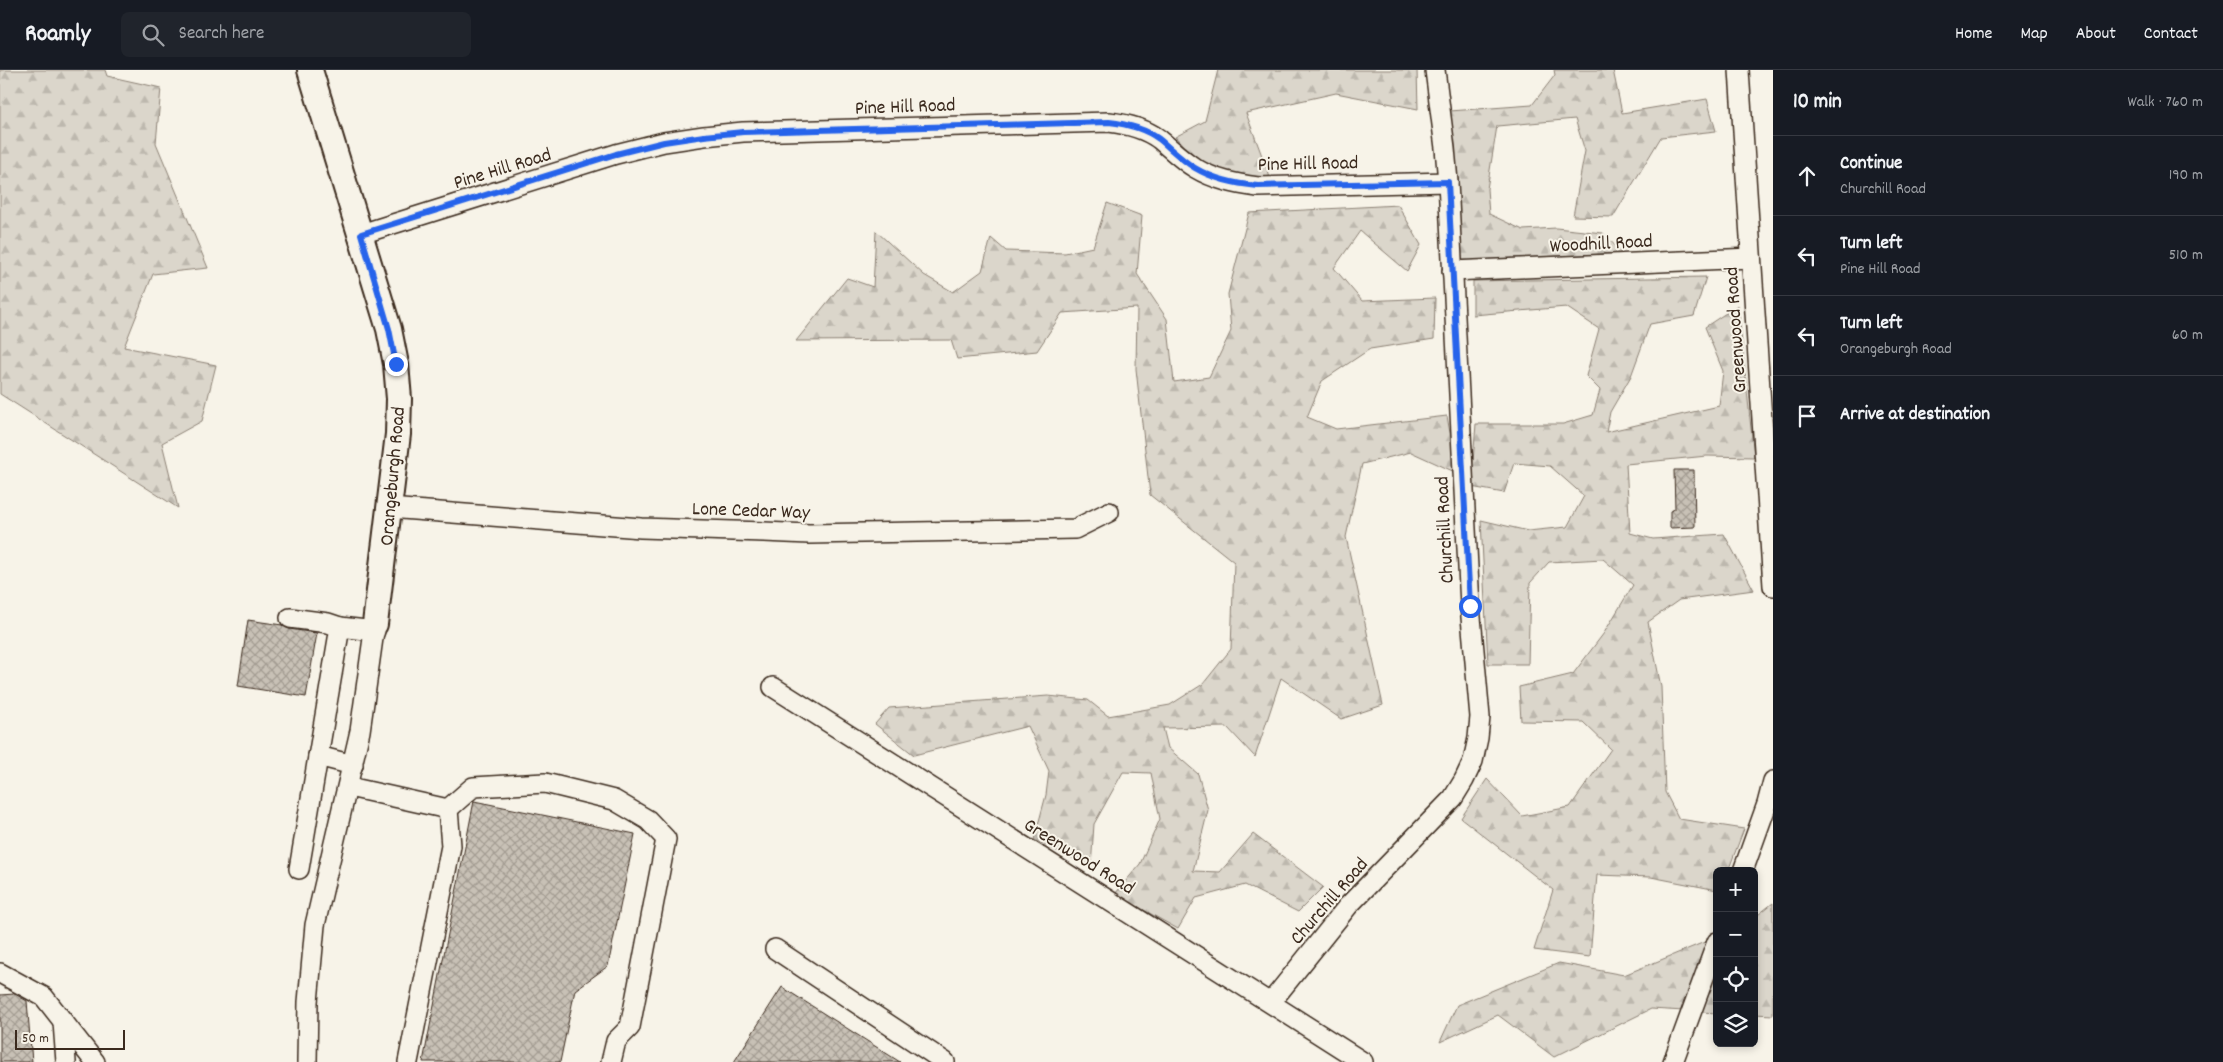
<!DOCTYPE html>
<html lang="en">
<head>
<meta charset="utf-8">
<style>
  body { margin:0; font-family:Dekko,sans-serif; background:#20242c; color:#f1f3f6 }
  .controls { position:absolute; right:15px; bottom:15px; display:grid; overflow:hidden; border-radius:8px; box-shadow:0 2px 8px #0003 }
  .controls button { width:45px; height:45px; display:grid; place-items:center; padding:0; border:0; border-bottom:1px solid #363941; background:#171b24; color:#f1f3f6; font:25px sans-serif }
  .scale { position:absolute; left:15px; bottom:12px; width:110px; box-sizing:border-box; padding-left:5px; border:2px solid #3b2a1e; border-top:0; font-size:14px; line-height:18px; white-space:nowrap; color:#3b2a1e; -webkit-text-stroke:4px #f7f3e8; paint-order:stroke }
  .stop { position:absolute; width:15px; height:15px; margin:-11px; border:4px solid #2563eb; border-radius:50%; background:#fff }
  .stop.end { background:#2563eb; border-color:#fff; box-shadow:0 1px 5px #0008 }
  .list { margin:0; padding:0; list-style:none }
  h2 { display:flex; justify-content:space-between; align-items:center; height:65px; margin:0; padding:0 20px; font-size:21px }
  h2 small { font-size:16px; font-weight:400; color:#9ea1a6 }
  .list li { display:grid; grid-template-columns:32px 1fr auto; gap:15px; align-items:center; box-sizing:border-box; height:80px; padding:0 20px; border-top:1px solid #363941 }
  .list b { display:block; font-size:19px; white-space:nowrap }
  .list p { margin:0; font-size:16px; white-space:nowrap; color:#9ea1a6 }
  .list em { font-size:16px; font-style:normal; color:#9ea1a6 }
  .icon { flex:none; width:28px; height:28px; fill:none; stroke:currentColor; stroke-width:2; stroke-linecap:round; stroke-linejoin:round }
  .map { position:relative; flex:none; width:1773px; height:992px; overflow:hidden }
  header { display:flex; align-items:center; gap:30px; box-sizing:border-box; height:70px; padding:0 25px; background:#171b24; border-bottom:1px solid #363941 }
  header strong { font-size:24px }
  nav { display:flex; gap:28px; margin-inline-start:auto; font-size:18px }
  .search { width:350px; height:45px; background:#20242c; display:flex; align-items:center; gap:12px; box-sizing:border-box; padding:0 18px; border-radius:8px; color:#9ea1a6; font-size:19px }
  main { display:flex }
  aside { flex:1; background:#171b24 }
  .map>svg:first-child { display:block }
  .forest { fill:url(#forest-firs); stroke:#8b8074 }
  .building { fill:url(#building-cross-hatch); stroke:#3b2a1e }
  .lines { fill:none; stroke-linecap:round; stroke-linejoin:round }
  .minor-casing { stroke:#3b2a1e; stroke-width:22 }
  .major-casing { stroke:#3b2a1e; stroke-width:28 }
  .minor { stroke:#f7f3e8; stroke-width:19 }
  .major { stroke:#f7f3e8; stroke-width:24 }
  .route { stroke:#2563eb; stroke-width:6 }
  .labels { text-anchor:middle; stroke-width:4; stroke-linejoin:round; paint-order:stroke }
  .street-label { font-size:20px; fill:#3b2a1e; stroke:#f7f3e8 }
</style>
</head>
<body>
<header>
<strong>Roamly</strong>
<div class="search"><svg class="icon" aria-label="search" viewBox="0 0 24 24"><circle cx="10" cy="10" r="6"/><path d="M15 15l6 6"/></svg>Search here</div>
<nav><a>Home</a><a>Map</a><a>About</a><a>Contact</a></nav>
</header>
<main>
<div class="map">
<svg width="1773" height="992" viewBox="0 0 1773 992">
  <defs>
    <pattern id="forest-firs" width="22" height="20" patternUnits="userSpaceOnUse" patternTransform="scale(1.25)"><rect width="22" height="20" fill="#dbd6cb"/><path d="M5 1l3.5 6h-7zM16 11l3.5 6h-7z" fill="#bdb8ae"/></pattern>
    <pattern id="building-cross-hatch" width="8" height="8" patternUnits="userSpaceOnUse" patternTransform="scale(1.25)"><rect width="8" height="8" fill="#c8c1b6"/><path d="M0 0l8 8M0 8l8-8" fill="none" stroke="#a49d93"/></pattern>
  </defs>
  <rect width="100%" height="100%" fill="#f7f3e8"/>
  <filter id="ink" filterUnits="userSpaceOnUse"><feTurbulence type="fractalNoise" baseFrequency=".02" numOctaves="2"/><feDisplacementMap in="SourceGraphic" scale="10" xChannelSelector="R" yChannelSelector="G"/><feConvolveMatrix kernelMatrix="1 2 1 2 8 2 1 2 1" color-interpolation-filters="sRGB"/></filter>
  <g filter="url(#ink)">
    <g class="forest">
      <polygon points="0,0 105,0 107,6 161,18 156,73 208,198 153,204 124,277 216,295 202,351 162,373 178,438 0,324"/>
      <polygon points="1218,0 1417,0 1418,39 1336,23 1246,43 1271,110 1207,98 1175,67 1205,51"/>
      <polygon points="1554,0 1613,0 1622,43 1707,29 1716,61 1661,67 1613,147 1573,146 1585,81 1575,49 1497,56 1487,119 1489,144 1523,160 1556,158 1603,163 1622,183 1459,191 1450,41 1532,35 1555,5"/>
      <polygon points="1107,133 1142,146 1137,204 1167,249 1174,312 1209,307 1231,261 1228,224 1249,143 1398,135 1421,175 1407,201 1360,161 1334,198 1362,231 1435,228 1434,269 1370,279 1322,311 1307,347 1336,359 1447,346 1457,403 1411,382 1362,394 1346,467 1383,635 1341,649 1281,608 1255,687 1227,657 1163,658 1168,678 1198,704 1208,740 1193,801 1220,802 1253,764 1323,817 1298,842 1245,815 1196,828 1178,859 1115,824 1140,794 1160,749 1151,703 1123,702 1094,754 1091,797 1034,770 1046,725 1049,701 1028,656 914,685 875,654 889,638 1048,626 1088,630 1108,646 1170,635 1203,614 1231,579 1234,492 1150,425 1136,299 1137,238 1062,243 1037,281 957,289 951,270 796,271 847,208 873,217 876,161 924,205 953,222 982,201 991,168 1006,181 1065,183 1093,177"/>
      <polygon points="1706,207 1694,246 1650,254 1631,306 1610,342 1606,362 1719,336 1723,301 1705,257 1738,235 1754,387 1707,386 1626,394 1630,463 1653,469 1724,464 1754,520 1679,530 1648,552 1661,617 1665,722 1679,749 1744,759 1728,801 1717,801 1717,820 1651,807 1597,805 1590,887 1534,880 1553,820 1461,748 1487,709 1522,746 1570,737 1611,679 1583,652 1521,651 1519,617 1573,604 1604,563 1633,515 1603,489 1549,492 1530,513 1528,594 1488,594 1481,450 1528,461 1567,457 1584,426 1550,396 1514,393 1504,423 1471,417 1476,354 1563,354 1593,345 1600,320 1586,306 1599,259 1566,237 1473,245 1473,211"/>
      <polygon points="1773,833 1773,945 1754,944 1754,848"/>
      <polygon points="1717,867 1717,943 1651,939 1554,987 1498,945 1440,972 1457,935 1559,893 1624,905"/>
    </g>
    <g class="building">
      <polygon points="1674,400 1694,400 1695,457 1670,458 1670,441 1675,439"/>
      <polygon points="248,550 282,555 289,559 317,563 306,627 238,616"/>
      <polygon points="474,731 635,764 608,896 575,920 560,992 423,992"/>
      <polygon points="782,917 900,992 734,992"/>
      <polygon points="15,924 27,931 32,992 0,992 0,925"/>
    </g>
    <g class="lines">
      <g class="minor-casing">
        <g id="minor">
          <polyline points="1739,0 1773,516"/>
          <path d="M361,164L616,84L664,72L704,66L743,62L1109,52C1127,54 1144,58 1159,69C1171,79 1182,90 1195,98C1215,110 1236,114 1258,117L1448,112"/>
          <polyline points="1452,201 1751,188"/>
          <polyline points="389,438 641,458 764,462 809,464 1075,459 1109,442"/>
          <polyline points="290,548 328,553 340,557 299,799"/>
          <polyline points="340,557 375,561"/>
          <polyline points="773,617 1363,992"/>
          <polyline points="318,686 353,695"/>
          <polyline points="349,717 448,739"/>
          <polyline points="448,739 473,717 545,713 614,730 648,750 666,769 630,957 616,971 611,992"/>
          <polyline points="1743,801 1767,734 1773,711"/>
          <polyline points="775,879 945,992"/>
          <polyline points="0,903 44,927 95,992"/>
          <polyline points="1271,932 1348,836 1453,728 1464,710 1473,691 1478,668 1480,647 1470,536 1448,112 1445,78 1435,0"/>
          <polyline points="63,952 66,992"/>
          <polyline points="307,992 308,932 315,855 360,661 375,554"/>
          <polyline points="408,992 451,776 448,739"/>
          <polyline points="1673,992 1717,872"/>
        </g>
      </g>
      <g class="major-casing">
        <polyline id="major" points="310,0 389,259 396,294 399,329 398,364 375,554"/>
      </g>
      <use href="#minor" class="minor"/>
      <use href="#major" class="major"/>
    </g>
  </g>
  <g class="lines" filter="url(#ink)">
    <path class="route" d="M396,294L389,259L361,164L616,84L664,72L704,66L743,62L1109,52C1127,54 1144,58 1159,69C1171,79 1182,90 1195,98C1215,110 1236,114 1258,116L1448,112L1470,536"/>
  </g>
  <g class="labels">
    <g class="street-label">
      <text transform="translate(905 35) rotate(-2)" y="7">Pine Hill Road</text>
      <text transform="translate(1308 92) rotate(-1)" y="7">Pine Hill Road</text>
      <text transform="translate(502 97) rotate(-17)" y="7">Pine Hill Road</text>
      <text transform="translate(1601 172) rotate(-3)" y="7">Woodhill Road</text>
      <text transform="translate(1734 260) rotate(-94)" y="7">Greenwood Road</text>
      <text transform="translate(391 406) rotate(-85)" y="7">Orangeburgh Road</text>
      <text transform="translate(751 439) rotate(2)" y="7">Lone Cedar Way</text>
      <text transform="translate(1443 460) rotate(-93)" y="7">Churchill Road</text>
      <text transform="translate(1080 785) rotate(32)" y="7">Greenwood Road</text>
      <text transform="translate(1328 830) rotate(-49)" y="7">Churchill Road</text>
    </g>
  </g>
</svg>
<div class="controls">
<button>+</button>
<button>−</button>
<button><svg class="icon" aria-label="locate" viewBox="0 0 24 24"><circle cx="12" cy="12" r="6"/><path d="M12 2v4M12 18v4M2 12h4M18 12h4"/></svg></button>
<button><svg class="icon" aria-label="layers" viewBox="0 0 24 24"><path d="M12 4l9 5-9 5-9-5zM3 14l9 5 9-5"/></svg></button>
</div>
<div class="scale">50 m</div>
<div class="stop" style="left:1470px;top:536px"></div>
<div class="stop end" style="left:396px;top:294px"></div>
</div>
<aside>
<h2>10 min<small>Walk · 760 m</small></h2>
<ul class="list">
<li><svg class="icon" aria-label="ahead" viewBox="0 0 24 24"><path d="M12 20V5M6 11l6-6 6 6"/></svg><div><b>Continue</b><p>Churchill Road</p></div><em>190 m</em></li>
<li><svg class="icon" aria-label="left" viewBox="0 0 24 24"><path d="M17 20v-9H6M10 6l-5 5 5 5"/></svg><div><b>Turn left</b><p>Pine Hill Road</p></div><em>510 m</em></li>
<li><svg class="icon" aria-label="left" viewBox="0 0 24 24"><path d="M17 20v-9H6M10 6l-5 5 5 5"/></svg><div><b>Turn left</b><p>Orangeburgh Road</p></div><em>60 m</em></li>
<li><svg class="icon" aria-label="arrive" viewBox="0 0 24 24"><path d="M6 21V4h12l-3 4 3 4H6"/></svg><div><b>Arrive at destination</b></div></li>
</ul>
</aside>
</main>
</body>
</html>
